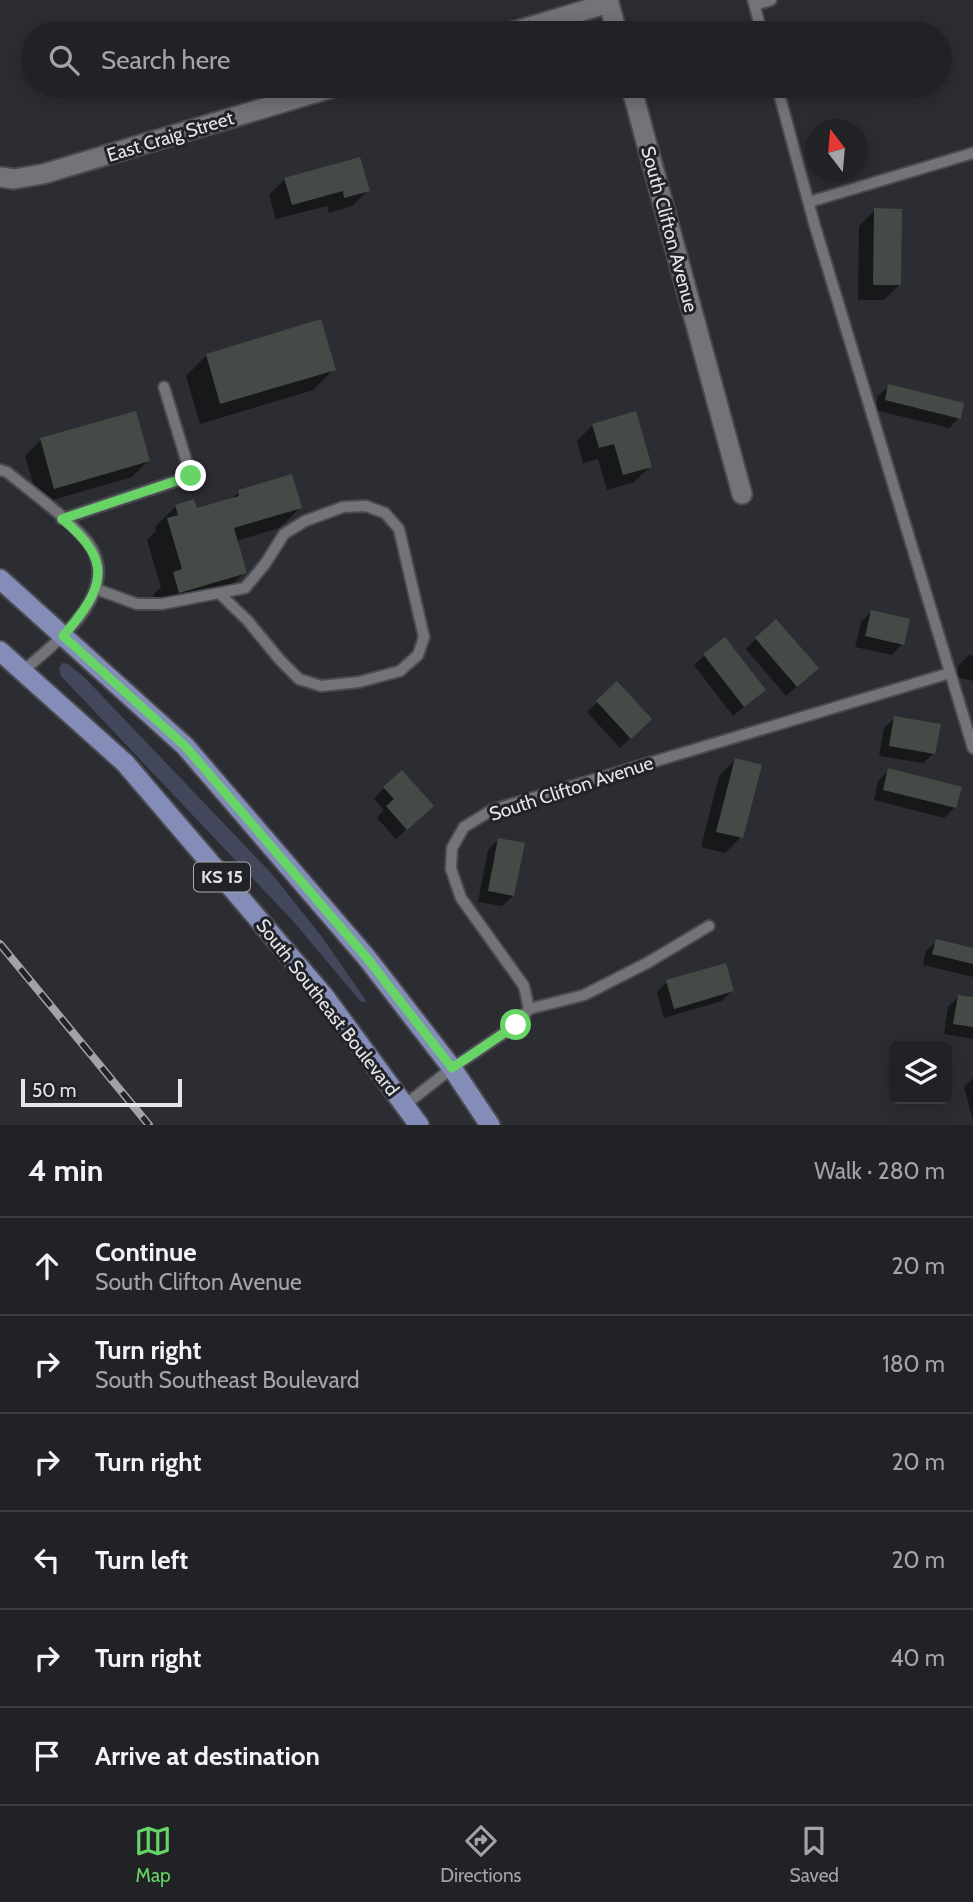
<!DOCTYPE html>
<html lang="en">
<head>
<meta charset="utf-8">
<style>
  body { margin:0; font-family:Cabin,sans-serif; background:#2d2f32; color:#f1f3f6 }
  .controls { position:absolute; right:21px; bottom:21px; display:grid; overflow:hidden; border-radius:10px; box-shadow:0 4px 18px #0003 }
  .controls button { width:63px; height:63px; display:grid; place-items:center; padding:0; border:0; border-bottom:2px solid #3e3f43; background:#212226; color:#f1f3f6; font:35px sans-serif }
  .compass { position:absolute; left:805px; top:119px; width:63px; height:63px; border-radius:50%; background:#212226; box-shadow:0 4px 18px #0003; rotate:344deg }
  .scale { position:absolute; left:21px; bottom:18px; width:161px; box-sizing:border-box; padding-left:7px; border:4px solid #e4e5e8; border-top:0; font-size:19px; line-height:24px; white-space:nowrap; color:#e4e5e8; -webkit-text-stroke:5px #222328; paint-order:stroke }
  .stop { position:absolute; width:21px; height:21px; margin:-16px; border:5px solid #67d466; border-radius:50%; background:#fff }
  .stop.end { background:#67d466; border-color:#fff; box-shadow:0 2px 7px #0008 }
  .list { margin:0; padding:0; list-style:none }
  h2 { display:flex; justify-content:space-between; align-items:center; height:91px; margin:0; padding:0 28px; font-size:30px }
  h2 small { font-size:23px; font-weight:400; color:#a2a4a7 }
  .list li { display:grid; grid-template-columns:46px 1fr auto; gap:21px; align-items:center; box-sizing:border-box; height:98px; padding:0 28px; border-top:2px solid #3e3f43 }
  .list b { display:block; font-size:26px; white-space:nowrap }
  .list p { margin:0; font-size:23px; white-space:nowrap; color:#a2a4a7 }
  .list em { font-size:23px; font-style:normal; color:#a2a4a7 }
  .icon { flex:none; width:38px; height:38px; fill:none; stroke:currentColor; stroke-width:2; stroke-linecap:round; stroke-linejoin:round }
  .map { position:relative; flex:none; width:973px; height:1125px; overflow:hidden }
  .search { position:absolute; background:#212226; box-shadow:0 4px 18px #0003; left:21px; right:21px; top:21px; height:77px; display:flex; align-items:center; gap:18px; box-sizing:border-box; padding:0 24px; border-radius:38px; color:#a2a4a7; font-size:26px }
  .sheet { height:679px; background:#212226 }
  nav { display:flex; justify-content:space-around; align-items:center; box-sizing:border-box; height:98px; border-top:2px solid #3e3f43; background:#212226; font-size:19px; color:#a2a4a7 }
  nav a { display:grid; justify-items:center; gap:4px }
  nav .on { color:#67d466 }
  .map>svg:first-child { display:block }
  .green { fill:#42475c }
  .shadow { fill:#0007 }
  .building { fill:#464a46 }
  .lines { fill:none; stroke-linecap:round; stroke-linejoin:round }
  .service-casing { stroke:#4a4b50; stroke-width:14 }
  .minor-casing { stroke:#4a4b50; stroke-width:23 }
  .primary-casing { stroke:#4a4b50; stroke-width:23 }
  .service { stroke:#73747a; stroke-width:10 }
  .minor { stroke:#73747a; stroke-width:19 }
  .primary { stroke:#848cb8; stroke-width:19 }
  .rail-casing { stroke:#a2a3a7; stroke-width:8 }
  .rail { stroke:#222328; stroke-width:5; stroke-dasharray:16; stroke-linecap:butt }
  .route { stroke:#67d466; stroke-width:9 }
  .labels { text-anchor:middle; stroke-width:6; stroke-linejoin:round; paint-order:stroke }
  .shield { fill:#222328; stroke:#aaabae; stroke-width:2 }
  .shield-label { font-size:18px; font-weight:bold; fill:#e4e5e8 }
  .street-label { font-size:19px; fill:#e4e5e8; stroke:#222328 }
</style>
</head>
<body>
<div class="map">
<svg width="973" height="1125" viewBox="0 0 973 1125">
  <rect width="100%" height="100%" fill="#2c2d32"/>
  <polygon class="green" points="62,663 68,664 84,677 272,874 322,937 367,1002 360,1001 293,921 61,676 59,668"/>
  <g class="shadow">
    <polygon points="285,179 368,190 352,206 329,213 327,206 276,219 269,195"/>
    <polygon points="875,210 900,284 884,300 858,300 859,226"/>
    <polygon points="207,355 334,369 313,390 200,424 186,376"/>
    <polygon points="889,386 959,418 949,428 875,410 878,396"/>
    <polygon points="593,425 650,467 634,482 607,490 598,459 583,463 577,441"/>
    <polygon points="41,440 148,461 132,477 39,504 25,456"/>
    <polygon points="239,492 300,508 279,528 236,541 245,572 224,593 158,612 153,595 161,587 147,540 156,531 155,527 176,506 196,510 230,500"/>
    <polygon points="871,612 902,644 892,655 855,647 861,622"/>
    <polygon points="756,639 806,678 786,696 746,649"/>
    <polygon points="705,655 763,690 733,716 694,665"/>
    <polygon points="969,655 973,656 973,681 956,677 959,665"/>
    <polygon points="598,702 640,729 620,748 587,712"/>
    <polygon points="895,718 934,753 923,763 879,756 884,728"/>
    <polygon points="735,760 741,837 725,853 701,847 719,776"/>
    <polygon points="889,770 955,807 944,818 874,800 878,781"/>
    <polygon points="384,788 421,816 396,839 377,818 384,810 374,799"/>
    <polygon points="498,840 513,896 502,906 478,902 488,850"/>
    <polygon points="937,941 973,949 973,977 923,965 926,951"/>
    <polygon points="667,982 732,991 722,1001 664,1018 657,992"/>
    <polygon points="958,997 973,999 973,1039 944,1034 948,1007"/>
    <polygon points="973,1078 973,1120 964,1087"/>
  </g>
  <g class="building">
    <polygon points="360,157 370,191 344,198 343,191 292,205 284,178"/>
    <polygon points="874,208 902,209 901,285 873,285"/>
    <polygon points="321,319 336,370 220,404 206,354"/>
    <polygon points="888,384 964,403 961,419 885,400"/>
    <polygon points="136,411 150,461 54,489 40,438"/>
    <polygon points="636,411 652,467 623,475 614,444 599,448 592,424"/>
    <polygon points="292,474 302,508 234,528 247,573 179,593 173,572 182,569 167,518 178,515 175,505 194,499 197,508 239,496 238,490"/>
    <polygon points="871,610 910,619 904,645 865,636"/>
    <polygon points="776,619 819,668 797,687 755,638"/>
    <polygon points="725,637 766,690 744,707 703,654"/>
    <polygon points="617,681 652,719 631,739 596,701"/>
    <polygon points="894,716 941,724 935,754 889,746"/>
    <polygon points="735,758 762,765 743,838 716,832"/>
    <polygon points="888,768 962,787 956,808 883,790"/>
    <polygon points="402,770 434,806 407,830 386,806 394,799 383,787"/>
    <polygon points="498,838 525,843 514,896 488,891"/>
    <polygon points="936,939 973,948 973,964 932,954"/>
    <polygon points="726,963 734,991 674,1009 666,980"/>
    <polygon points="958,995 973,997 973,1027 953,1024"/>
  </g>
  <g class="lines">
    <g class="service-casing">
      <g id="service">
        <polyline points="753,0 762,33"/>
        <polyline points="755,5 771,0"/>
        <polyline points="777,86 814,223 973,748"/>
        <polyline points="809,202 973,153"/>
        <path d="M0,470L7,472C30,491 73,522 89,544C123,593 55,643 23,671"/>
        <polyline points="62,519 191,476 164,387"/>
        <polyline points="96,589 137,604 162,604 245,588 265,564 284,534 305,521 343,507 366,506 385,513 399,529 424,637 418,655 400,671 359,682 321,686 299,679 280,660 248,621 220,594"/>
        <polyline points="529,1009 584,995 647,963 709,926"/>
        <polyline points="405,1105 452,1068 516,1025 529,1009 524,986 461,898 451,869 452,848 464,827 492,810 950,673"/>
      </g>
    </g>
    <g class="minor-casing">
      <g id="minor">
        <polyline points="608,0 617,33"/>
        <polyline points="509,33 609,3"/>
        <polyline points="631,86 742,494"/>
        <polyline points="0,177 14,179 43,174 338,86"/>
      </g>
    </g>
    <g class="primary-casing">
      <g id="primary">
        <polyline points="0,579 185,746 367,958 452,1068 490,1125"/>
        <polyline points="0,651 125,763 324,996 419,1125"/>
      </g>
    </g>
    <use href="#service" class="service"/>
    <use href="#minor" class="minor"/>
    <use href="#primary" class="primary"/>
    <g class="rail-casing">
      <polyline id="rail" points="0,944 149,1125"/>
    </g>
    <use href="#rail" class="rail"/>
  </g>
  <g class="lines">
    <path class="route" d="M191,476L62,519C116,563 103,589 63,636L185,746L367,958L452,1068L516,1025"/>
  </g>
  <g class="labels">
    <rect class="shield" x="194" y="862.5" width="56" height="29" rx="5"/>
    <g class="shield-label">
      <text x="222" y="883">KS 15</text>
    </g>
    <g class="street-label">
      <text transform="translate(170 136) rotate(-17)" y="7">East Craig Street</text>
      <text transform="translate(670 229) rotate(75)" y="7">South Clifton Avenue</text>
      <text transform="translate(571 788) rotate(-18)" y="7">South Clifton Avenue</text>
      <text transform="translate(328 1007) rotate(52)" y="7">South Southeast Boulevard</text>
    </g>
  </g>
</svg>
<div class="controls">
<button><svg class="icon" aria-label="layers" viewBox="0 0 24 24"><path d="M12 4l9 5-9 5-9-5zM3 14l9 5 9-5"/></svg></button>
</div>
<svg class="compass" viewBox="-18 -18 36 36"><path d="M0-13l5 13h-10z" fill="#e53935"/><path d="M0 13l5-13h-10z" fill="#a2a4a7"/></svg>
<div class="scale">50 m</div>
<div class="stop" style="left:516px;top:1025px"></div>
<div class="stop end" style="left:191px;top:476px"></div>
<div class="search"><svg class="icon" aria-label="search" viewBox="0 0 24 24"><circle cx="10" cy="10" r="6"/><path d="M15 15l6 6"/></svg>Search here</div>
</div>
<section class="sheet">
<h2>4 min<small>Walk · 280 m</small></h2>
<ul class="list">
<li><svg class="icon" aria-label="ahead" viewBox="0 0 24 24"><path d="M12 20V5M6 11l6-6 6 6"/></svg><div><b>Continue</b><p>South Clifton Avenue</p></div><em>20 m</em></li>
<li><svg class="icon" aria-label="right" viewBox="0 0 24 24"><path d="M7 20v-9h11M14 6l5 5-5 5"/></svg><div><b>Turn right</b><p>South Southeast Boulevard</p></div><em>180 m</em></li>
<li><svg class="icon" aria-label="right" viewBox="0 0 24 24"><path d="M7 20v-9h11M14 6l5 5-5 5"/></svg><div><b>Turn right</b></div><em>20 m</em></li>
<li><svg class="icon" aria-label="left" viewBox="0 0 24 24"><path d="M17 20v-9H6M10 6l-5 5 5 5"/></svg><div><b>Turn left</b></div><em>20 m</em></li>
<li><svg class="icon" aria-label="right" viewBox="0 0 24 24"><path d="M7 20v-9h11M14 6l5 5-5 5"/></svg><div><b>Turn right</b></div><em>40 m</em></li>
<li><svg class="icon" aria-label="arrive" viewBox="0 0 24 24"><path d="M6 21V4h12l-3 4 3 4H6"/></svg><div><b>Arrive at destination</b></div></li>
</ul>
</section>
<nav>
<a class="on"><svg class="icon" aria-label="map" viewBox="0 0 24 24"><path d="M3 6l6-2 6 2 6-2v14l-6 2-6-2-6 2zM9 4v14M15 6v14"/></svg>Map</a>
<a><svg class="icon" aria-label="directions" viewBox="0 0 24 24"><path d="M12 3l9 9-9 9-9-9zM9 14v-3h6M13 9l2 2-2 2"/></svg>Directions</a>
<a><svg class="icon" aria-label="saved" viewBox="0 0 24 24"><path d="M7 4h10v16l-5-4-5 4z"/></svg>Saved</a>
</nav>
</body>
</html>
